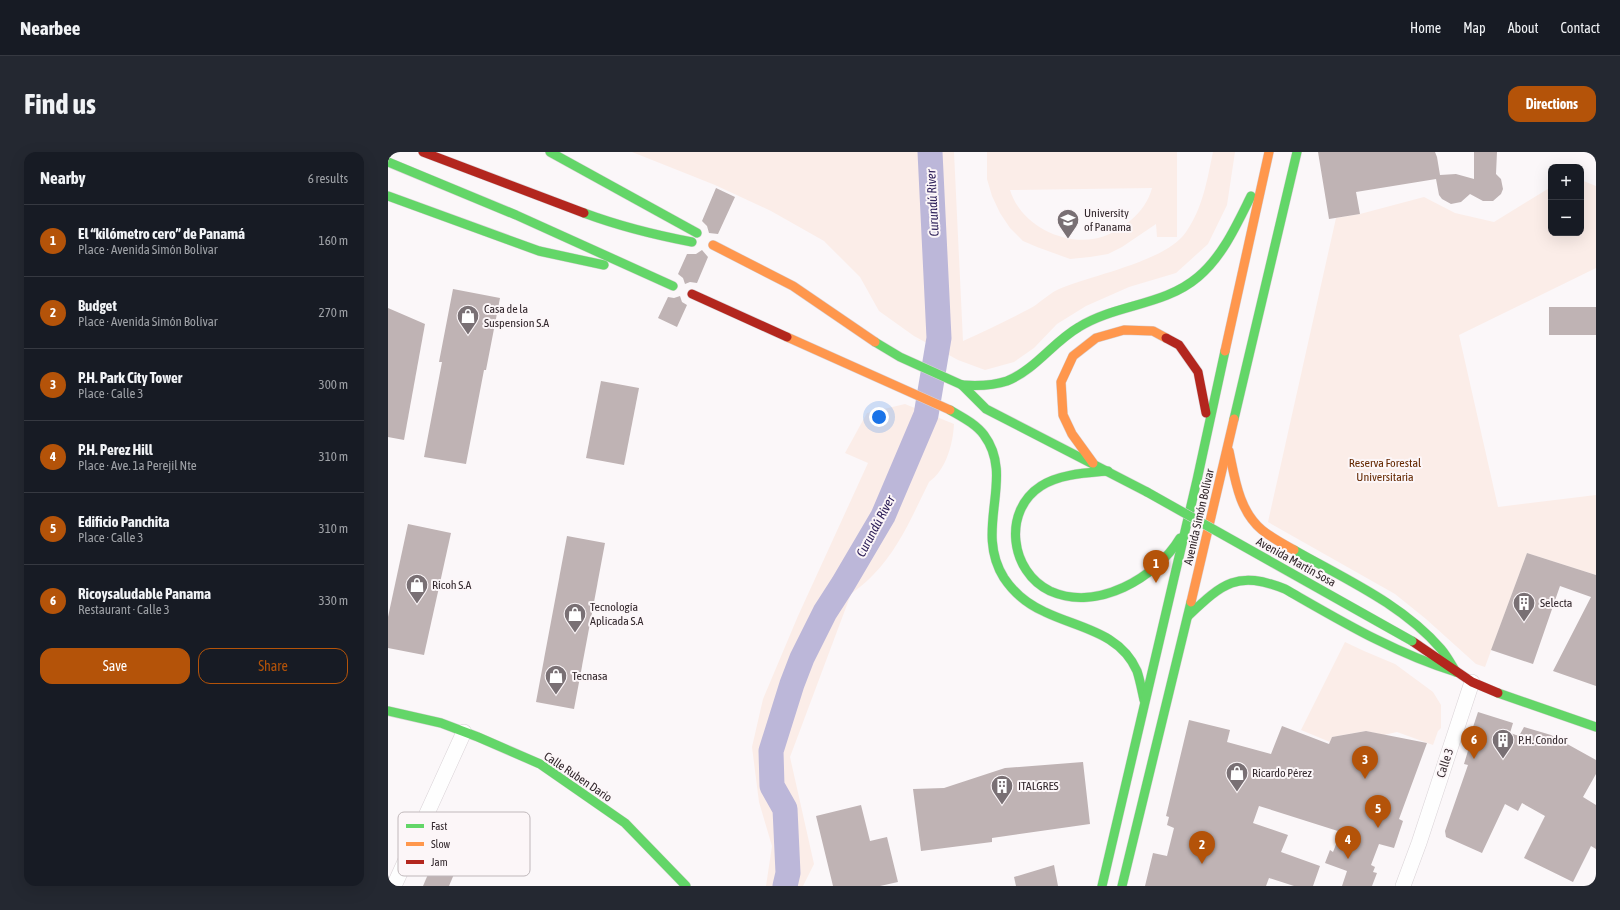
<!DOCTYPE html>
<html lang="en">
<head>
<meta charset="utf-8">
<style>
  body { margin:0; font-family:"Asap Condensed",sans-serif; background:#242831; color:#f1f3f6 }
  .controls { position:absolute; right:12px; top:12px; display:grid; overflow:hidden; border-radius:8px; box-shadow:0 4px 16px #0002 }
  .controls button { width:36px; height:36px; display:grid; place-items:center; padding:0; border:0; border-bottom:1px solid #363941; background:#171b24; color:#f1f3f6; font:20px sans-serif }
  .you { position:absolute; left:491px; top:265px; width:14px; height:14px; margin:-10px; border:3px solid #fff; border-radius:50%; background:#1a73e8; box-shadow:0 0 0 6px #1a73e833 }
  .badge { display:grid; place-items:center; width:26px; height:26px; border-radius:50%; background:#b45309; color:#fff; font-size:13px; font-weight:700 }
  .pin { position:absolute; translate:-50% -33px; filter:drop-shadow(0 1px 2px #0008) }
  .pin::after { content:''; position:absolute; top:21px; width:14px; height:12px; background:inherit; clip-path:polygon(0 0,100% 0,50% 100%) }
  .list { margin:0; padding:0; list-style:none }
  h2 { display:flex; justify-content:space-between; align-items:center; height:52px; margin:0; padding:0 16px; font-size:17px }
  h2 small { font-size:13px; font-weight:400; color:#9ea1a6 }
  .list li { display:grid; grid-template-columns:26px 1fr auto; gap:12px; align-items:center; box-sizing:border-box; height:72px; padding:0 16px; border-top:1px solid #363941 }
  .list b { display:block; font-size:15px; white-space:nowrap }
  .list p { margin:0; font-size:13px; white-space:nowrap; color:#9ea1a6 }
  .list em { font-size:13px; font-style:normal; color:#9ea1a6 }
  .actions { display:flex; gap:8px; padding:12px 16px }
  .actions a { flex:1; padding:9px 0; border:1px solid #b45309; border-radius:12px; text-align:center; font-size:14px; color:#b45309 }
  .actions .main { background:#b45309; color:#fff }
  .map { position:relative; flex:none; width:1208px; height:734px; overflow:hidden; border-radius:12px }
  header { display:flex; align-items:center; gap:24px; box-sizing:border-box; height:56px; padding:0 20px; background:#171b24; border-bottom:1px solid #363941 }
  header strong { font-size:19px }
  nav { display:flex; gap:22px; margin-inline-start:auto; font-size:14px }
  .intro { display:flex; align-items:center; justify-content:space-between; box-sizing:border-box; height:96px; padding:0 24px }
  h1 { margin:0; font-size:28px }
  .button { padding:10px 18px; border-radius:12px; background:#b45309; color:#fff; font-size:14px; font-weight:700 }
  main { display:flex; gap:24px; padding:0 24px }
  aside { flex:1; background:#171b24; border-radius:12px; box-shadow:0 4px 16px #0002 }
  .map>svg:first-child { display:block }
  .green { fill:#fbede8; fill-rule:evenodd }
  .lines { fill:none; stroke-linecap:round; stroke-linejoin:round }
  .river { stroke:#bcb7d9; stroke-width:25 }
  .building { fill:#bfb3b4 }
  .street-casing { stroke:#d9d2d6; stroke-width:16 }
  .fast-casing { stroke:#d9d2d6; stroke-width:10 }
  .slow-casing { stroke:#d9d2d6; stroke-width:10 }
  .jam-casing { stroke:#d9d2d6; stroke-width:10 }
  .street { stroke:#fefefe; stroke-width:15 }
  .fast { stroke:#63d668; stroke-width:9 }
  .slow { stroke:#ff974d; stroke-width:9 }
  .jam { stroke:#b3261e; stroke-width:9 }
  .fast-bridge-casing { stroke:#d9d2d6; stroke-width:10; stroke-linecap:butt }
  .fast-bridge { stroke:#63d668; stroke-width:9 }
  .labels { text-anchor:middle; stroke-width:4; stroke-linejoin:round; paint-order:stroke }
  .poi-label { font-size:12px; fill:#33282d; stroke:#fcf6f8; text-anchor:start }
  .park-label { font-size:12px; fill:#642800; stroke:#fcf6f8 }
  .street-label { font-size:12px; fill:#33282d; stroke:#fcf6f8 }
  .water-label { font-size:13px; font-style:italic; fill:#2e205a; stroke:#fcf6f8 }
  .key { fill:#fcf6f8; stroke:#c0b8bb; stroke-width:1 }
  .key-label { font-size:11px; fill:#33282d }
</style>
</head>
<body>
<header>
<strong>Nearbee</strong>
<nav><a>Home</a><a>Map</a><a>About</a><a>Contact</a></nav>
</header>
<div class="intro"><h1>Find us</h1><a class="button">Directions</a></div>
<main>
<aside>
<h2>Nearby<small>6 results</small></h2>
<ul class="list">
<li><span class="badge">1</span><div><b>El “kilómetro cero” de Panamá</b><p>Place · Avenida Simón Bolívar</p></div><em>160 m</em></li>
<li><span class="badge">2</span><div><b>Budget</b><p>Place · Avenida Simón Bolívar</p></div><em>270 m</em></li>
<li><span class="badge">3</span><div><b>P.H. Park City Tower</b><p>Place · Calle 3</p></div><em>300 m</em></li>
<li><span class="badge">4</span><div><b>P.H. Perez Hill</b><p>Place · Ave. 1a Perejil Nte</p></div><em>310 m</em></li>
<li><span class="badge">5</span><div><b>Edificio Panchita</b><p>Place · Calle 3</p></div><em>310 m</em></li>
<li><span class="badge">6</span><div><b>Ricoysaludable Panama</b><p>Restaurant · Calle 3</p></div><em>330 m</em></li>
</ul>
<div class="actions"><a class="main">Save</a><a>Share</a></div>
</aside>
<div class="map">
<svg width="1208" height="734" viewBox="0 0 1208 734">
  <rect width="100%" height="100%" fill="#fbf7f9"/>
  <g class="green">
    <path d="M244,0H566L575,189C597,179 620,168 641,157C651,152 659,143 669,138C702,123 778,110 798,80C815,56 819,28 825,0H847L839,53L820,92L788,121L741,135L698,154L669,172L646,196L626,210L597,218L570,208L526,184L491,159L472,125L436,89L383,59L327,33Z"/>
    <path d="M599,0H789V85H769L768,72L734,95L720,102L702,105L682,107L649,95L635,89L622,76L612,61L604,44L599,27ZM764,36C761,48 753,60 743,68C732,77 719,85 705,87C671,92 632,71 622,38Z"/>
    <polygon points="1193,28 1208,34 1208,116 1071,183 1110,355 1208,343 1208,423 1139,401 1097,515 1088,512 1038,467 1007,442 880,370 948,66 972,62 1036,45 1067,61 1106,70 1163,35 1163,81 1193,81"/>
    <path d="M517,252L566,272C565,292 558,318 541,330C525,362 511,397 485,423C479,430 470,436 463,442L402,605L426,712L415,734H378L384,694L371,650L364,595L375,547L410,464L480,311L457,301L479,261Z"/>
    <polygon points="957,490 976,499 1007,512 1045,540 1053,553 1053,576 1050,579 1045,593 1009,580 996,583 978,579 944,585 942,590 913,578"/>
  </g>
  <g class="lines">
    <polyline class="river" points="397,734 400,721 397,657 384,634 383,599 404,532 414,506 437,460 455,432 495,364 538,263 551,186 542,0"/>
  </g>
  <g class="building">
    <polygon points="930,0 1047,0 1049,5 1052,23 1068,22 1086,27 1086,0 1109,0 1108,22 1113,27 1115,37 1113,42 1105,49 1095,49 1082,42 1073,50 1063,52 1054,47 1051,43 1048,27 968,40 972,62 941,67"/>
    <polygon points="328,36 347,45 330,82 321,81 319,74 314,69"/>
    <polygon points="314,98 320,105 309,131 302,130 297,132 295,126 290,122 299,102 308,102"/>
    <polygon points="65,137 112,146 98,218 96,218 78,312 36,305 54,210 51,210"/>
    <polygon points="292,144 294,150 299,153 289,175 270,166 280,145 286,146"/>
    <rect x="1161" y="155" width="47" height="28"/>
    <polygon points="0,156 37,172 16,288 0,285"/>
    <polygon points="213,229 251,236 236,313 198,306"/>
    <polygon points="20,372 63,381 36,503 0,496 0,465"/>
    <polygon points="179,384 217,391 186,557 148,550"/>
    <polygon points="1139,401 1208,423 1208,534 1165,519 1203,445 1172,434 1145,512 1103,498"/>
    <polygon points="1090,560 1125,571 1122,581 1131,584 1136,575 1163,583 1208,608 1208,622 1195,645 1208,653 1208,697 1203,694 1185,730 1136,706 1157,664 1134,651 1130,659 1117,652 1094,701 1058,685 1057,679 1080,613 1076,612 1085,582 1083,581"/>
    <polygon points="801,568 842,578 839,590 883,602 894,574 941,592 944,585 978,579 1039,591 1011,667 1015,669 1006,696 991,692 983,713 987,715 985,720 989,721 984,734 954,734 959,719 937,711 942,698 945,700 953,680 871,654 865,671 900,683 893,700 932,714 925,734 906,734 881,726 878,734 757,734 765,701 779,704 786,676 779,673 781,665 778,664"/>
    <polygon points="695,610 702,672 604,686 604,690 533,699 525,637 556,636 617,616"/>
    <polygon points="473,653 482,689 499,685 510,730 492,734 445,734 428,664"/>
    <polygon points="50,699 72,708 61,734 35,734"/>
    <polygon points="666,713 670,734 628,734 626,725"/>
  </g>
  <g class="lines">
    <g class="street-casing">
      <g id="street">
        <polyline points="6,734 76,580"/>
        <polyline points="1015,734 1031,691 1084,530"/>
      </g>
    </g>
    <g class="fast-casing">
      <g id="fast">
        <polyline points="162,0 309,81"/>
        <polyline points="0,10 128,63 285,134"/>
        <polyline points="0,44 151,99 216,113"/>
        <path d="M196,61C231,74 267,83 304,90"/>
        <polyline points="487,190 512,205 574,233"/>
        <polyline points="574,233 598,257 759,340"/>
        <path d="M574,233C589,234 604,234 619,229C648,217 665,190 691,175C728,152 776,154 810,125C835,104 849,72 863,44"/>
        <path d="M562,258C574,265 588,272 596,283C628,326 585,377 616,426C626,441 641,453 657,460C690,476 732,480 749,519C752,528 754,539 756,548"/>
        <polyline points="846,267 909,0"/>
        <path d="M720,319C698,321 672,322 653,334C614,359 622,420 662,439C709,460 768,426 792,386"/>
        <path d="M906,398C957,427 1014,452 1053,497C1059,504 1063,512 1068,520"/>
        <path d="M800,464C835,431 849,418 897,437C953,469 1006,501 1068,520"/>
        <polyline points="1110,541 1208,575"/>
        <polyline points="0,559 53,571 90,585 152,612 237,671 298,734"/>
        <polyline points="714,734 809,328 837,199"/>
        <polyline points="734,734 803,450"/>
      </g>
    </g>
    <g class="slow-casing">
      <g id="slow">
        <polyline points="325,93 405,134 487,190"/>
        <polyline points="399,185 562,258"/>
        <polyline points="837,199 881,0"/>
        <path d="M841,299C847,327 851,359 874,378C884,386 895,392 906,398"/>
        <polyline points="705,311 684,282 675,263 673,230 685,204 708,186 736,178 765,179 778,186"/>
        <polyline points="803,450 846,267"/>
      </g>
    </g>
    <g class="jam-casing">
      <g id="jam">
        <polyline points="35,0 196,61"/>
        <polyline points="304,142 399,185"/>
        <polyline points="778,186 791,193 810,220 818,261"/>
        <polyline points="1024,489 1084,530 1110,541"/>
      </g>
    </g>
    <use href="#street" class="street"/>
    <use href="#fast" class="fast"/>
    <use href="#slow" class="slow"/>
    <use href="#jam" class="jam"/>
    <g class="fast-bridge-casing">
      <polyline id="fast-bridge" points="759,340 1024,489"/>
    </g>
    <use href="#fast-bridge" class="fast-bridge"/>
  </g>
  <defs>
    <g id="university-pin" transform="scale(1.15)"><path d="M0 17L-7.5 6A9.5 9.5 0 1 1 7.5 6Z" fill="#797074" stroke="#fcf6f8"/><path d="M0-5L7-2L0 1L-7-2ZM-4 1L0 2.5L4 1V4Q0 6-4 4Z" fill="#fff"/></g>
    <g id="shop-pin" transform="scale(1.15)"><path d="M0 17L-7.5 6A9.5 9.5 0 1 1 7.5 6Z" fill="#797074" stroke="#fcf6f8"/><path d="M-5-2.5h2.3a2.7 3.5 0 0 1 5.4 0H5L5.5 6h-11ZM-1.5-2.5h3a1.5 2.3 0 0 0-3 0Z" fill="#fff"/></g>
    <g id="building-pin" transform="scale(1.15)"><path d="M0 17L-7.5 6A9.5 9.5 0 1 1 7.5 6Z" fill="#797074" stroke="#fcf6f8"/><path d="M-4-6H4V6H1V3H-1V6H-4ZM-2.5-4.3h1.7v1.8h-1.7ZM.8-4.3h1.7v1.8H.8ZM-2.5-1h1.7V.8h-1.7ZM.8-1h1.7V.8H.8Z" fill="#fff"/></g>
  </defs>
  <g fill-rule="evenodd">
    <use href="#university-pin" x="680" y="68"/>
    <use href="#shop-pin" x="80" y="164"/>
    <use href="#shop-pin" x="29" y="433"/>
    <use href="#building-pin" x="1136" y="451"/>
    <use href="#shop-pin" x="187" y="462"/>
    <use href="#shop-pin" x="168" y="524"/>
    <use href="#building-pin" x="1115" y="588"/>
    <use href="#shop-pin" x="849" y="621"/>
    <use href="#building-pin" x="614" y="634"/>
  </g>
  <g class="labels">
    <g class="poi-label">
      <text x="696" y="65">University<tspan x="696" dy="14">of Panama</tspan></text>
      <text x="96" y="161">Casa de la<tspan x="96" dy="14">Suspension S.A</tspan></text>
      <text x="44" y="437">Ricoh S.A</text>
      <text x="1152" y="455">Selecta</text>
      <text x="202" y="459">Tecnología<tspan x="202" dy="14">Aplicada S.A</tspan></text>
      <text x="184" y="528">Tecnasa</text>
      <text x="1130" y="592">P.H. Condor</text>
      <text x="864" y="625">Ricardo Pérez</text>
      <text x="630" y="638">ITALGRES</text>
    </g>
    <g class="park-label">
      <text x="997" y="315">Reserva Forestal<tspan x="997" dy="14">Universitaria</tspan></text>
    </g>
    <g class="street-label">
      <text transform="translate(811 365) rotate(-77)" y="4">Avenida Simón Bolívar</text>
      <text transform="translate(908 410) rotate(29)" y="4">Avenida Martín Sosa</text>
      <text transform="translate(1057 611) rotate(-72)" y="4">Calle 3</text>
      <text transform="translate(190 625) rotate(34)" y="4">Calle Ruben Dario</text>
    </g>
    <g class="water-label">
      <text transform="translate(544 51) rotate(-93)" y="5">Curundú River</text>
      <text transform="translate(487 374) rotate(-62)" y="5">Curundú River</text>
    </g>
  </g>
  <rect x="10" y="660" width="132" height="64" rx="6" class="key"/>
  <rect x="18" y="672" width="18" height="4" fill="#63d668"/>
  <rect x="18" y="690" width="18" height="4" fill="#ff974d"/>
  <rect x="18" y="708" width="18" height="4" fill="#b3261e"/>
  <g class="key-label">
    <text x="43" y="678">Fast</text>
    <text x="43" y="696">Slow</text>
    <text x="43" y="714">Jam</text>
  </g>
</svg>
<div class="controls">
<button>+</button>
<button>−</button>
</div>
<div class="you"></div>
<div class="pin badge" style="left:768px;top:431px">1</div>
<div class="pin badge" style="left:814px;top:712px">2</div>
<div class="pin badge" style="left:977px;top:627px">3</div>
<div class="pin badge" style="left:960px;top:707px">4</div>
<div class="pin badge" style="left:990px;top:676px">5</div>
<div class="pin badge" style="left:1086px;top:607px">6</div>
</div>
</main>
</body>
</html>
